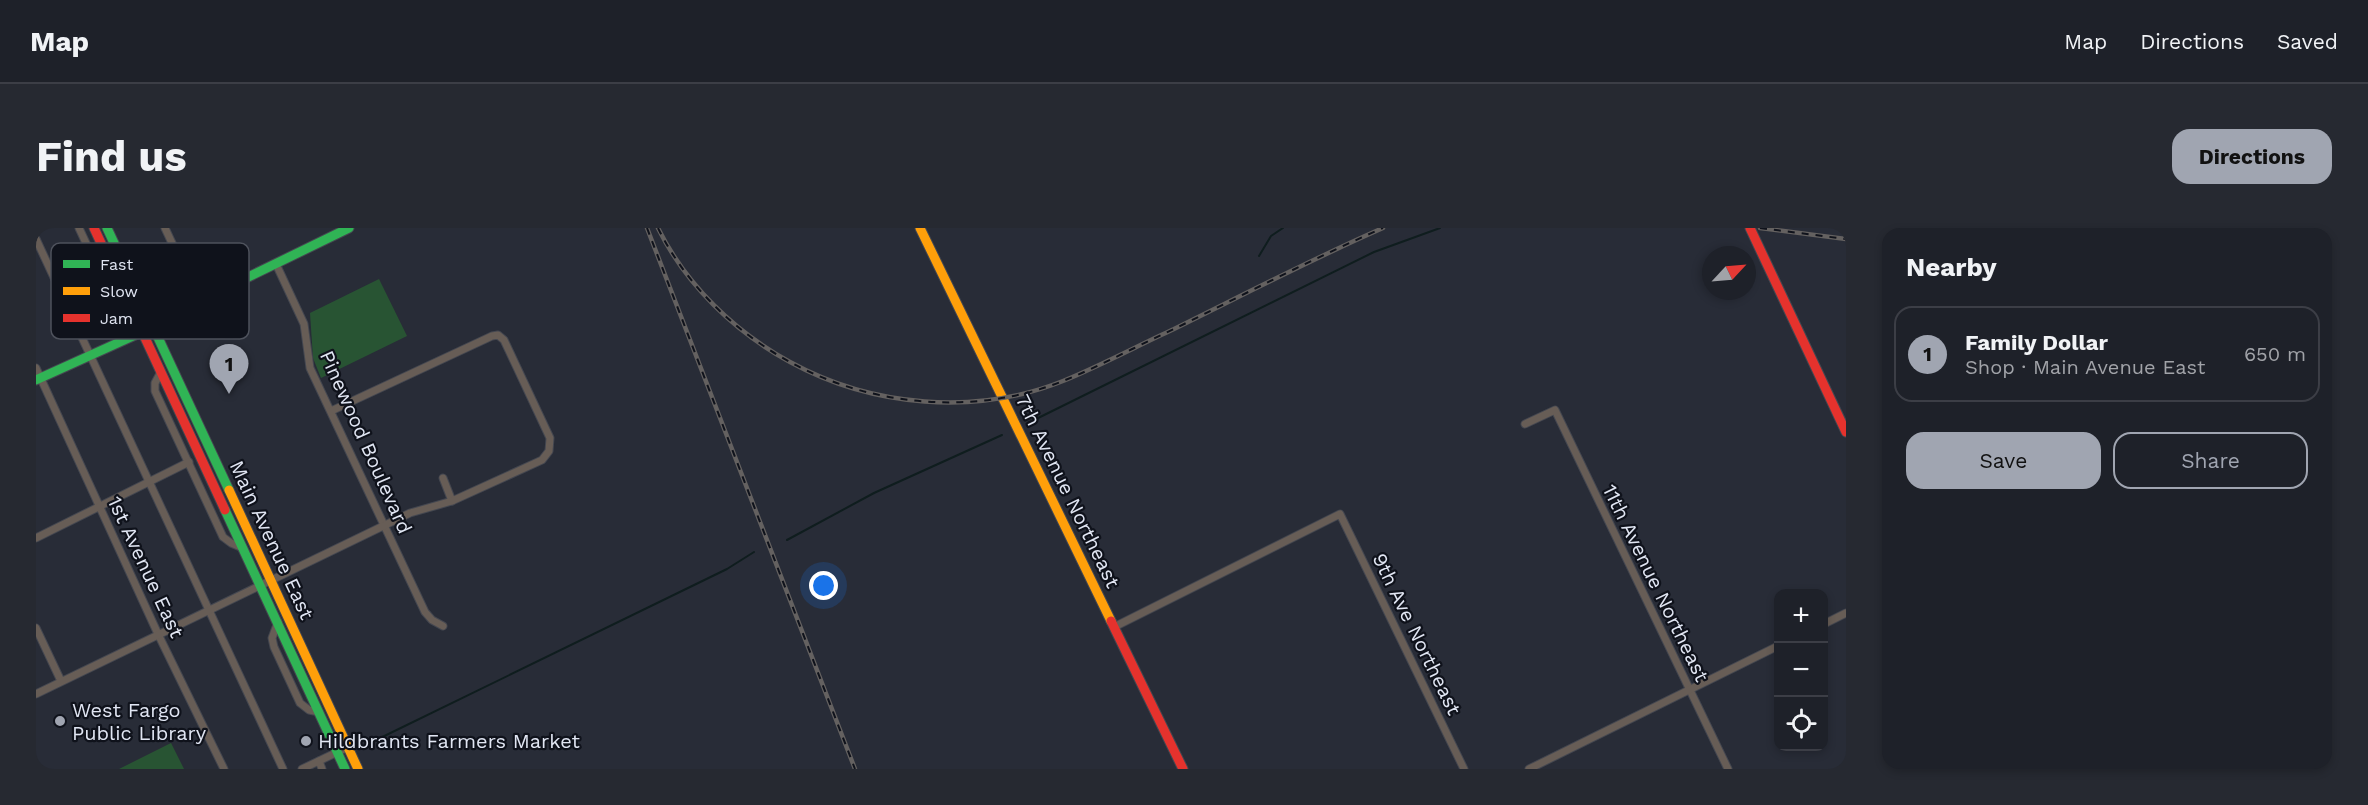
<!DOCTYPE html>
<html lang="en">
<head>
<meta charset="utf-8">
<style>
  body { margin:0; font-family:"Work Sans",sans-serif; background:#262931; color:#f1f3f6 }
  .controls { position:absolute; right:18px; bottom:18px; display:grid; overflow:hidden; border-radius:12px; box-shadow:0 3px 9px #0003 }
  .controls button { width:54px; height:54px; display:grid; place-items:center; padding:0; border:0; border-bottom:2px solid #3c3e46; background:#1e2129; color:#f1f3f6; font:30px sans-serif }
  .compass { position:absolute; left:1666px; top:18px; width:54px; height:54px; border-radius:50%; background:#1e2129; box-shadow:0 3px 9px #0003; rotate:64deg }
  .you { position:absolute; left:788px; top:358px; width:21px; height:21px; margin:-15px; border:4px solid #fff; border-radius:50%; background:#1a73e8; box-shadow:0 0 0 9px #1a73e833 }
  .badge { display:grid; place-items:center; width:39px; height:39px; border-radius:50%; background:#a0a5b1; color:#111; font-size:20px; font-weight:700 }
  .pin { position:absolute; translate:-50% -50px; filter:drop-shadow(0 2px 3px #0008) }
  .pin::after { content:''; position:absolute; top:32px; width:21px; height:18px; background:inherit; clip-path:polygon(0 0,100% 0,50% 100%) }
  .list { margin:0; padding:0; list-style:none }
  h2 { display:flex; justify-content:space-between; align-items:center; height:78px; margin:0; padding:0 24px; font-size:26px }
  h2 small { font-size:20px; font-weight:400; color:#a1a3a8 }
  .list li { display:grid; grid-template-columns:39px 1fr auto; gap:18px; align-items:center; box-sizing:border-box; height:96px; margin:0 12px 12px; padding:0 12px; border:2px solid #3c3e46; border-radius:18px }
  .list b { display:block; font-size:22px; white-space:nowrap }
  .list p { margin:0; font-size:20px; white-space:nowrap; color:#a1a3a8 }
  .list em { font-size:20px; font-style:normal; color:#a1a3a8 }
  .actions { display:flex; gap:12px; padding:18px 24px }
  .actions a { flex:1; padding:14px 0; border:2px solid #a0a5b1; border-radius:18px; text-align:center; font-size:21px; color:#a0a5b1 }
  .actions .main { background:#a0a5b1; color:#111 }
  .icon { flex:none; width:33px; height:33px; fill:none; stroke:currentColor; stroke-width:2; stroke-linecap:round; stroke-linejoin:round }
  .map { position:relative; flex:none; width:1810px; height:541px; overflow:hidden; border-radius:18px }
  header { display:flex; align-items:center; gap:36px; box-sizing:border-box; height:84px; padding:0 30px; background:#1e2129; border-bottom:2px solid #3c3e46 }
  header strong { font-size:28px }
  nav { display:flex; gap:33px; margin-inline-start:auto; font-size:21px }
  .intro { display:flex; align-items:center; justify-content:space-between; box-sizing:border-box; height:144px; padding:0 36px }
  h1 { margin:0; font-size:42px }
  .button { padding:15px 27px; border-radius:18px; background:#a0a5b1; color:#111; font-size:21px; font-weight:700 }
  main { display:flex; gap:36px; padding:0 36px }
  aside { flex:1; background:#1e2129; border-radius:18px; box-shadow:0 3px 9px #0003 }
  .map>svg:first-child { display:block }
  .green { fill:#285433 }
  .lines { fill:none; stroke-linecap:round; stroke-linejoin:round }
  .stream { stroke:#0f1d1e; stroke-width:2 }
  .street-casing { stroke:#444750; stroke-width:9 }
  .fast-casing { stroke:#444750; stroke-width:11 }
  .slow-casing { stroke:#444750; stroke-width:11 }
  .jam-casing { stroke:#444750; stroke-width:11 }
  .street { stroke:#675d56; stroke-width:7 }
  .fast { stroke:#30b455; stroke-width:9 }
  .slow { stroke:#ff9f0a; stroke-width:9 }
  .jam { stroke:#e5322d; stroke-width:9 }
  .rail-casing { stroke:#646160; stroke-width:4.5 }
  .rail { stroke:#0f121b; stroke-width:2; stroke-dasharray:7; stroke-linecap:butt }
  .poi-dot { fill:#a0a5b1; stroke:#0f121b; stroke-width:2 }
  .labels { text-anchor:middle; stroke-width:4.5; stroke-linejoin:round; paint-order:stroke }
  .street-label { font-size:20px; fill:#e1e6f3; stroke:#0f121b }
  .poi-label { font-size:20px; fill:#e1e6f3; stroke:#0f121b; text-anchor:start }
  .key { fill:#0f121b; stroke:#4e525c; stroke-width:1.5 }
  .key-label { font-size:16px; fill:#e1e6f3 }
</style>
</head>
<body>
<header>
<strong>Map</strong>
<nav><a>Map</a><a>Directions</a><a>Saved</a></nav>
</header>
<div class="intro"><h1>Find us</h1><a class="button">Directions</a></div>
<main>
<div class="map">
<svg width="1810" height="541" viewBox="0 0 1810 541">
  <rect width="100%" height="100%" fill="#282c37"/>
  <g class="green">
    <polygon points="343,51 371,108 285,150 277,130 274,85"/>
    <polygon points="135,515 148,541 83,541"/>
  </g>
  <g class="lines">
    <g class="stream">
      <polyline points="1223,28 1235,8 1247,0"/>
      <polyline points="992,195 1338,24 1404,0"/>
      <polyline points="751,312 838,265 966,207"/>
      <polyline points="336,514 691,341 718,324"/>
    </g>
    <g class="street-casing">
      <g id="street">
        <polyline points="43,0 69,56 74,63 88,65"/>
        <polyline points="129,0 163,73"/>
        <polyline points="0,11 247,541"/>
        <polyline points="240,36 268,96 274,140 389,384 396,392 407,398"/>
        <polyline points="0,140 122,406 188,541"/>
        <polyline points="125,144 119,155 119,163 187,309 195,315 207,320"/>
        <polyline points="1489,196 1519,182 1692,541"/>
        <polyline points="407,250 416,273"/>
        <polyline points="0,310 153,234"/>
        <polyline points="242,394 236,410 238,419 264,475 273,482 283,484"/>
        <polyline points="1788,396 1810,385"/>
        <polyline points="1078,399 1304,286 1428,541"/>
        <polyline points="0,400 25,453"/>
        <polyline points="0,466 374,285 416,273 506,232 513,223 514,210 468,112 462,107 456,108 295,183"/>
        <polyline points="283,533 286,541"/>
        <polyline points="266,541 312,519"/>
        <polyline points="1493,541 1742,418"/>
      </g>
    </g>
    <g class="fast-casing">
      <g id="fast">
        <polyline points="71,0 193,262"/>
        <polyline points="0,152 106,104 163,73 313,0"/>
        <polyline points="189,282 309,541"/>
      </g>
    </g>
    <g class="slow-casing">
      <g id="slow">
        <polyline points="884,0 1075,393"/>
        <polyline points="193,262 322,541"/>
      </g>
    </g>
    <g class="jam-casing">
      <g id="jam">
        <polyline points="58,0 189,282"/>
        <polyline points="1714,0 1810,204"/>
        <polyline points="1075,393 1147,541"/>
      </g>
    </g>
    <use href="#street" class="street"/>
    <use href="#fast" class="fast"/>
    <use href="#slow" class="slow"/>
    <use href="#jam" class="jam"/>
    <g class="rail-casing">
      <g id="rail">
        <polyline points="611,0 819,541"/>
        <path d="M622,0C650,57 699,104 754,134C836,179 940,188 1027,153C1064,138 1101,118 1138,101C1207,67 1276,31 1347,0"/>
        <polyline points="1724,0 1810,11"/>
      </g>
    </g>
    <use href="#rail" class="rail"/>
  </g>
  <g class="poi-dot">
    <circle cx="24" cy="493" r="6"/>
    <circle cx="270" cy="513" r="6"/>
  </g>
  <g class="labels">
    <g class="street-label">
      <text transform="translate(330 214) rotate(66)" y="7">Pinewood Boulevard</text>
      <text transform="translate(1032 263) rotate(64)" y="7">7th Avenue Northeast</text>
      <text transform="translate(236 312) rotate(65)" y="7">Main Avenue East</text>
      <text transform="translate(110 339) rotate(65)" y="7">1st Avenue East</text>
      <text transform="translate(1620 355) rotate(64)" y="7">11th Avenue Northeast</text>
      <text transform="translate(1381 406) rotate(64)" y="7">9th Ave Northeast</text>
    </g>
    <g class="poi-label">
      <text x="36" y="489">West Fargo<tspan x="36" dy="23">Public Library</tspan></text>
      <text x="282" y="520">Hildbrants Farmers Market</text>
    </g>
  </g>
  <rect x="15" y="15" width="198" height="96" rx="9" class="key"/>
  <rect x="27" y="32" width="27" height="8" fill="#30b455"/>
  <rect x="27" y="59" width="27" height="8" fill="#ff9f0a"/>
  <rect x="27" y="86" width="27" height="8" fill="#e5322d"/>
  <g class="key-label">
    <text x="64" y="42">Fast</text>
    <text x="64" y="69">Slow</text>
    <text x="64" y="96">Jam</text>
  </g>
</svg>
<div class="controls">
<button>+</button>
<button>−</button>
<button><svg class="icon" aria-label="locate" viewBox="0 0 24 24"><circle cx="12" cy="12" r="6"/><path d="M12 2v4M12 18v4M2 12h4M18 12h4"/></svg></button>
</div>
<svg class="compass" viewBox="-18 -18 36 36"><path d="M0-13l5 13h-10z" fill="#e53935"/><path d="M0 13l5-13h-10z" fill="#a1a3a8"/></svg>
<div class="you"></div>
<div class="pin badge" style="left:193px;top:166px">1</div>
</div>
<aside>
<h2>Nearby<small></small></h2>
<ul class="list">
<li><span class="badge">1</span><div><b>Family Dollar</b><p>Shop · Main Avenue East</p></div><em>650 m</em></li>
</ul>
<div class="actions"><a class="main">Save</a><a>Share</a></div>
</aside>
</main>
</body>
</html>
